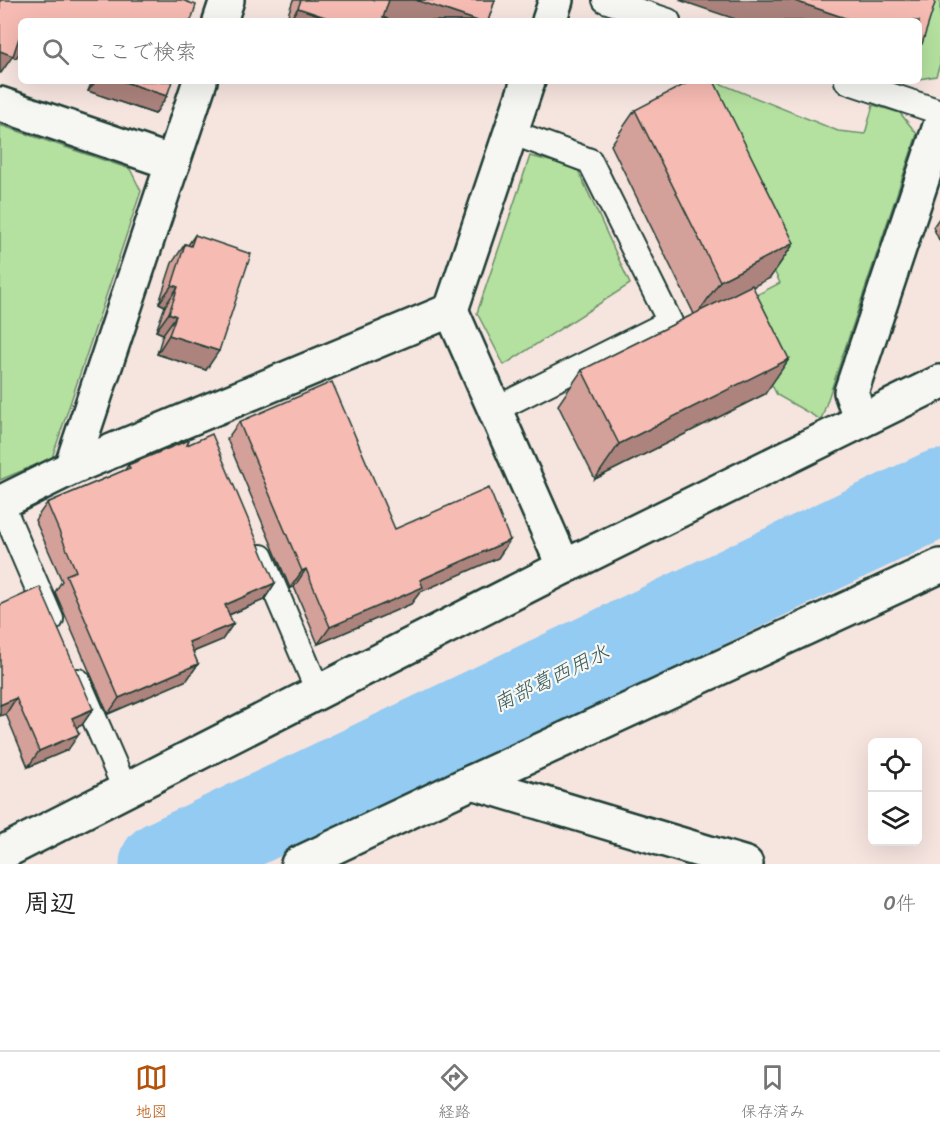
<!DOCTYPE html>
<html lang="ja">
<head>
<meta charset="utf-8">
<style>
  body { margin:0; font-family:Sriracha,"Klee One",sans-serif; background:#f2f2f2; color:#222 }
  .controls { position:absolute; right:18px; bottom:18px; display:grid; overflow:hidden; border-radius:9px; box-shadow:0 6px 24px #0002 }
  .controls button { width:54px; height:54px; display:grid; place-items:center; padding:0; border:0; border-bottom:2px solid #e0e0e0; background:#fff; color:#222; font:30px sans-serif }
  .list { margin:0; padding:0; list-style:none }
  h2 { display:flex; justify-content:space-between; align-items:center; height:78px; margin:0; padding:0 24px; font-size:26px }
  h2 small { font-size:20px; font-weight:400; color:#767676 }
  .icon { flex:none; width:33px; height:33px; fill:none; stroke:currentColor; stroke-width:2; stroke-linecap:round; stroke-linejoin:round }
  .map { position:relative; flex:none; width:940px; height:864px; overflow:hidden }
  .search { position:absolute; background:#fff; box-shadow:0 6px 24px #0002; left:18px; right:18px; top:18px; height:66px; display:flex; align-items:center; gap:15px; box-sizing:border-box; padding:0 21px; border-radius:9px; color:#767676; font-size:22px }
  .sheet { height:186px; background:#fff }
  nav { display:flex; justify-content:space-around; align-items:center; box-sizing:border-box; height:84px; border-top:2px solid #e0e0e0; background:#fff; font-size:16px; color:#767676 }
  nav a { display:grid; justify-items:center; gap:3px }
  nav .on { color:#b45309 }
  .map>svg:first-child { display:block }
  .green { fill:#b4e19f; stroke:#6a8f6a; stroke-width:1.5 }
  .lines { fill:none; stroke-linecap:round; stroke-linejoin:round }
  .river { stroke:#93cbf2; stroke-width:87 }
  .lane-casing { stroke:#1f3d34; stroke-width:28 }
  .street-casing { stroke:#1f3d34; stroke-width:38 }
  .lane { stroke:#f6f6f2; stroke-width:24 }
  .street { stroke:#f6f6f2; stroke-width:33 }
  .wall { fill:#d4a19a; stroke:#1f3d34; stroke-width:1.5 }
  .shaded-wall { fill:#ac837d; stroke:#1f3d34; stroke-width:1.5 }
  .building { fill:#f6bbb3; stroke:#1f3d34; stroke-width:1.5 }
  .labels { text-anchor:middle; stroke-width:4.5; stroke-linejoin:round; paint-order:stroke }
  .water-label { font-size:21px; font-style:italic; fill:#36595a; stroke:#f6f6f2 }
</style>
</head>
<body>
<div class="map">
<svg width="940" height="864" viewBox="0 0 940 864">
  <rect width="100%" height="100%" fill="#f6e4df"/>
  <filter id="ink" filterUnits="userSpaceOnUse"><feTurbulence type="fractalNoise" baseFrequency=".0167" numOctaves="2"/><feDisplacementMap in="SourceGraphic" scale="12" xChannelSelector="R" yChannelSelector="G"/><feConvolveMatrix kernelMatrix="1 2 1 2 8 2 1 2 1" color-interpolation-filters="sRGB"/></filter>
  <g filter="url(#ink)">
    <g class="green">
      <polygon points="932,0 940,0 940,64 936,76 919,79 919,40"/>
      <polygon points="700,81 714,81 838,131 865,134 873,105 900,113 917,134 821,420 777,395 733,307 780,283 763,248"/>
      <polygon points="0,125 130,169 141,191 52,458 0,480"/>
      <polygon points="530,156 577,168 630,284 504,365 477,313"/>
    </g>
    <g class="lines">
      <polyline class="river" points="163,864 940,493"/>
      <g class="lane-casing">
        <g id="lane">
          <polyline points="605,0 668,21"/>
          <polyline points="847,81 940,112"/>
          <polyline points="494,410 670,322 590,161 511,132"/>
          <polyline points="1,503 51,619"/>
          <polyline points="261,557 318,691"/>
          <polyline points="78,681 125,789"/>
        </g>
      </g>
      <g class="street-casing">
        <g id="street">
          <polyline points="220,21 227,0"/>
          <polyline points="549,21 556,0"/>
          <polyline points="0,104 173,163"/>
          <polyline points="451,310 528,81"/>
          <polyline points="861,420 851,392 940,126"/>
          <polyline points="71,468 200,81"/>
          <polyline points="0,503 71,468 451,310 564,567"/>
          <polyline points="472,782 746,864"/>
          <polyline points="0,854 564,567 940,382"/>
          <polyline points="298,864 472,782 940,566"/>
        </g>
      </g>
      <use href="#lane" class="lane"/>
      <use href="#street" class="street"/>
    </g>
    <g class="wall">
      <polygon points="293,0 495,0 488,21 394,21 384,17 382,21 286,21"/>
      <polygon points="92,81 172,81 155,114 88,91"/>
      <polygon points="635,110 794,243 770,278 753,286 765,394 595,479 558,405 582,370 694,314 611,145"/>
      <polygon points="940,217 940,242 933,227"/>
      <polygon points="195,235 206,370 157,354 163,334 156,331 165,306 159,303 172,263 185,244 188,245"/>
      <polygon points="239,422 395,529 510,540 498,558 420,592 411,604 318,644 294,587 290,588 227,439"/>
      <polygon points="187,445 275,583 264,600 229,615 233,624 222,640 193,652 198,664 187,680 108,714 55,592 62,581 35,520 47,503 125,470 128,465"/>
      <polygon points="0,605 93,709 82,725 76,728 68,750 28,767 6,714"/>
    </g>
    <g class="shaded-wall">
      <polygon points="386,0 416,0 478,21 394,21 376,15"/>
      <polygon points="679,0 792,0 854,21 741,21"/>
      <polygon points="298,8 337,21 289,21"/>
      <polygon points="19,38 21,38 21,51 16,58 12,57 1,73 0,73 0,51"/>
      <polygon points="96,81 122,81 167,96 155,114 88,91"/>
      <polygon points="794,243 770,278 696,316 720,281"/>
      <polygon points="172,285 178,287 165,306 159,303"/>
      <polygon points="169,313 176,316 163,334 156,331"/>
      <polygon points="169,335 219,351 206,370 157,354"/>
      <polygon points="789,359 765,394 595,479 619,444"/>
      <polygon points="510,540 498,558 420,592 411,604 318,644 330,627 420,580"/>
      <polygon points="306,569 294,587 290,588 302,571"/>
      <polygon points="275,583 264,600 214,621 225,605"/>
      <polygon points="233,624 222,640 178,658 189,642"/>
      <polygon points="198,664 187,680 108,714 119,698"/>
      <polygon points="16,698 6,714 0,716 0,705"/>
      <polygon points="93,709 82,725 61,734 72,718"/>
      <polygon points="79,734 68,750 28,767 39,751"/>
    </g>
    <g class="building">
      <polygon points="0,0 182,0 196,5 191,21 21,21 21,38 19,38 13,56 0,51"/>
      <polygon points="301,0 389,0 382,21 337,21 298,8"/>
      <polygon points="416,0 495,0 488,21 478,21"/>
      <polygon points="792,0 936,0 922,44 919,43 919,21 854,21"/>
      <polygon points="122,81 172,81 167,96"/>
      <polygon points="691,81 714,81 794,243 720,281 635,110"/>
      <polygon points="195,235 251,254 219,351 169,335 176,316 169,313 178,287 172,285 185,244 191,246"/>
      <polygon points="752,285 789,359 619,444 582,370"/>
      <polygon points="332,382 395,529 489,488 510,540 420,580 423,587 330,627 306,569 302,571 239,422"/>
      <polygon points="212,434 275,583 225,605 233,624 189,642 198,664 119,698 66,575 76,571 47,503 130,468 128,465 189,440 187,445"/>
      <polygon points="40,587 93,709 72,718 79,734 39,751 16,698 0,705 0,605"/>
    </g>
  </g>
  <g class="labels">
    <g class="water-label">
      <text transform="translate(551 678) rotate(-26)" y="7">南部葛西用水</text>
    </g>
  </g>
</svg>
<div class="controls">
<button><svg class="icon" aria-label="locate" viewBox="0 0 24 24"><circle cx="12" cy="12" r="6"/><path d="M12 2v4M12 18v4M2 12h4M18 12h4"/></svg></button>
<button><svg class="icon" aria-label="layers" viewBox="0 0 24 24"><path d="M12 4l9 5-9 5-9-5zM3 14l9 5 9-5"/></svg></button>
</div>
<div class="search"><svg class="icon" aria-label="search" viewBox="0 0 24 24"><circle cx="10" cy="10" r="6"/><path d="M15 15l6 6"/></svg>ここで検索</div>
</div>
<section class="sheet">
<h2>周辺<small>0件</small></h2>
<ul class="list">
</ul>
</section>
<nav>
<a class="on"><svg class="icon" aria-label="map" viewBox="0 0 24 24"><path d="M3 6l6-2 6 2 6-2v14l-6 2-6-2-6 2zM9 4v14M15 6v14"/></svg>地図</a>
<a><svg class="icon" aria-label="directions" viewBox="0 0 24 24"><path d="M12 3l9 9-9 9-9-9zM9 14v-3h6M13 9l2 2-2 2"/></svg>経路</a>
<a><svg class="icon" aria-label="saved" viewBox="0 0 24 24"><path d="M7 4h10v16l-5-4-5 4z"/></svg>保存済み</a>
</nav>
</body>
</html>
